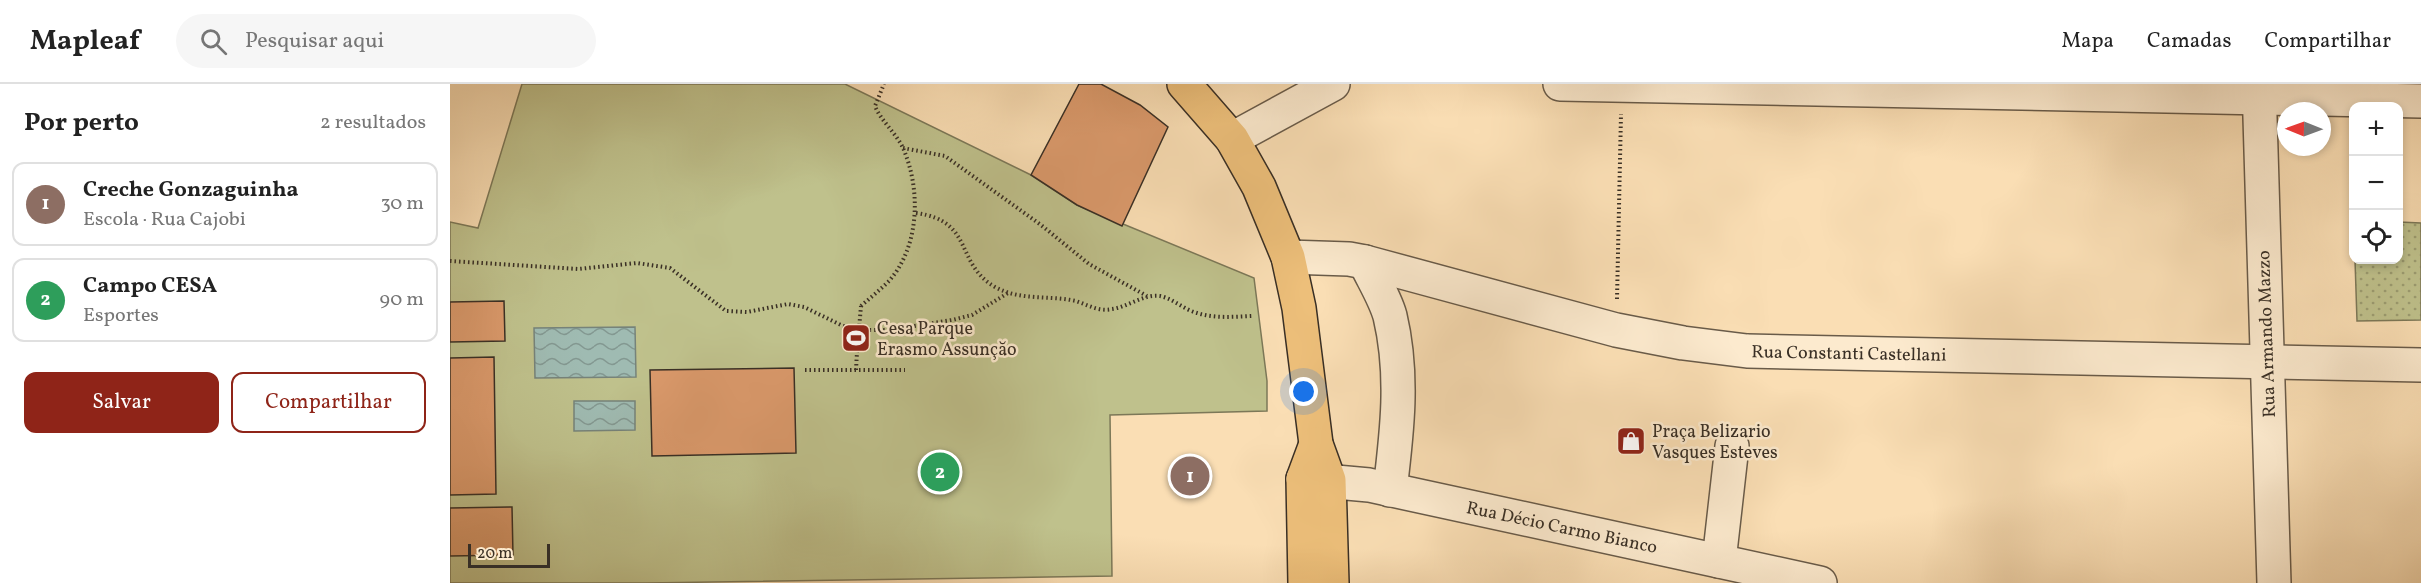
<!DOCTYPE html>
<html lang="pt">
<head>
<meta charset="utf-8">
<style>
  body { margin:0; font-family:Vollkorn,serif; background:#f6f6f6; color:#222 }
  .controls { position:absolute; right:18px; top:18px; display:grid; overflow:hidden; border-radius:12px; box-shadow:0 3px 9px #0003 }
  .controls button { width:54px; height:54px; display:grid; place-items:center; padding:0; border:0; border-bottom:2px solid #e0e0e0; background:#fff; color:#222; font:30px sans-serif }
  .compass { position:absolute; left:1827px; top:18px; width:54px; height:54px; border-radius:50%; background:#fff; box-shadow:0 3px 9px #0003; rotate:271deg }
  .scale { position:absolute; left:18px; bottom:15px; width:82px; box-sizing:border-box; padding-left:6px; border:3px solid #392f25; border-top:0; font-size:16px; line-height:21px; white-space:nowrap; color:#392f25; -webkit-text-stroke:4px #fceace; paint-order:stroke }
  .you { position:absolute; left:854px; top:308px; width:21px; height:21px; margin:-15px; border:4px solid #fff; border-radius:50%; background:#1a73e8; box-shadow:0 0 0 9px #1a73e833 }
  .badge { display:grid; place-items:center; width:39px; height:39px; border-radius:50%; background:#8f2418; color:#fff; font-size:20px; font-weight:700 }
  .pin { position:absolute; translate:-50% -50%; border:3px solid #fff; box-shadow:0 2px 6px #0006 }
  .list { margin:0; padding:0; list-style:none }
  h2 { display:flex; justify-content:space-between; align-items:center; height:78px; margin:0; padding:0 24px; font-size:26px }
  h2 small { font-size:20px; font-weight:400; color:#767676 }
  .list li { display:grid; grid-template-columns:39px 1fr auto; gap:18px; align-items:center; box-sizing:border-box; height:84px; margin:0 12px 12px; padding:0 12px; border:2px solid #e0e0e0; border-radius:12px }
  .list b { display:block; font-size:22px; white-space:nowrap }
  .list p { margin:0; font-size:20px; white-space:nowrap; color:#767676 }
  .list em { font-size:20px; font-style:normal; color:#767676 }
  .actions { display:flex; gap:12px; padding:18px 24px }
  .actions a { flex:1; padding:14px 0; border:2px solid #8f2418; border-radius:12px; text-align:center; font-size:21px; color:#8f2418 }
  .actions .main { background:#8f2418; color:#fff }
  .icon { flex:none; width:33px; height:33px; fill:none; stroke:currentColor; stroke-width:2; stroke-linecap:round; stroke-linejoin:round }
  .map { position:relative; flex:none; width:1971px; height:499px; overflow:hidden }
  header { display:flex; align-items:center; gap:36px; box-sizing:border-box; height:84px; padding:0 30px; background:#fff; border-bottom:2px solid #e0e0e0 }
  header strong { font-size:28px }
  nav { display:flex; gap:33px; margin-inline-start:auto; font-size:21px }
  .search { width:420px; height:54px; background:#f6f6f6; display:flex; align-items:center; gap:15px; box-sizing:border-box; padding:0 21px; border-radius:33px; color:#767676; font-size:22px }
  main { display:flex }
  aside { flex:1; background:#fff }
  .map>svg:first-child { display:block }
  .grass { fill:#bfc18c; stroke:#7c7858; stroke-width:1.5 }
  .park { fill:url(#park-dots); stroke:#7c7858; stroke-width:1.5 }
  .water { fill:url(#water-waves); stroke:#76837a; stroke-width:1.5 }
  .building { fill:#da996b; stroke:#392f25; stroke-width:1.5 }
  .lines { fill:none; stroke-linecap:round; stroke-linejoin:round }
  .minor-casing { stroke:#695b49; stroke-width:36 }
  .major-casing { stroke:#392f25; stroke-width:36 }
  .path { stroke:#392f25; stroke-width:4; stroke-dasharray:1.5 3; stroke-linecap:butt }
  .minor { stroke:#fceace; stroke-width:33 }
  .major { stroke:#edbf7a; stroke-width:33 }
  .path-bridge { stroke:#392f25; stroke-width:4; stroke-dasharray:1.5 3; stroke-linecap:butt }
  .labels { text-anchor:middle; stroke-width:5; stroke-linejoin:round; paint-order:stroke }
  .poi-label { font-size:18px; fill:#392f25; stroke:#fceace; text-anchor:start }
  .street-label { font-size:18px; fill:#392f25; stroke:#fceace }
</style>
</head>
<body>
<header>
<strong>Mapleaf</strong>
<div class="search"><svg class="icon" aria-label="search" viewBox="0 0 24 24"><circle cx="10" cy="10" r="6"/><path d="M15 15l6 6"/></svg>Pesquisar aqui</div>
<nav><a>Mapa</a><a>Camadas</a><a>Compartilhar</a></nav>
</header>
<main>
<aside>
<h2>Por perto<small>2 resultados</small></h2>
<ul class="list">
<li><span class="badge" style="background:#8d6e63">1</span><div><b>Creche Gonzaguinha</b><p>Escola · Rua Cajobi</p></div><em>30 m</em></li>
<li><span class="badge" style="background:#2e9e5b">2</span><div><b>Campo CESA</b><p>Esportes</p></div><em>90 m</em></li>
</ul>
<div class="actions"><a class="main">Salvar</a><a>Compartilhar</a></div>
</aside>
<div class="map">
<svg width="1971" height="499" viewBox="0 0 1971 499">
  <defs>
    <pattern id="park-dots" width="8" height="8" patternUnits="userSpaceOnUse" patternTransform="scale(1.5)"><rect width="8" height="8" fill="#bfc18c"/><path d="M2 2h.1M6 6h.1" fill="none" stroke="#9c9d72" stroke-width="1.8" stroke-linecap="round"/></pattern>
    <pattern id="water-waves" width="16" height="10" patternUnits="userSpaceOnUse" patternTransform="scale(1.5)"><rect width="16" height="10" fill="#9fbbb2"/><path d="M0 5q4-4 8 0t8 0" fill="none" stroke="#839891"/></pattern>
  </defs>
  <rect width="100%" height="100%" fill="#fadeb4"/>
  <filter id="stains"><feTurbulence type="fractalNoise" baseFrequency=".00333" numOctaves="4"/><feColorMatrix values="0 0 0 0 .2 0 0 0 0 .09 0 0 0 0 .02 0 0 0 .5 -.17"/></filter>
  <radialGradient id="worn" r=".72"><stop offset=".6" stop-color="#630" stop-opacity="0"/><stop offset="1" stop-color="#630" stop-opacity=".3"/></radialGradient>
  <polygon class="grass" points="72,0 395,0 581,91 627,121 804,194 817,297 817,327 660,331 662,492 196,499 0,499 0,138 28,144"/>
  <polygon class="park" points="1949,138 1971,139 1971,236 1907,237 1905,176 1948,176"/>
  <g class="water">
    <polygon points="185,243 186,293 85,294 84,244"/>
    <polygon points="124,317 185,317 185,346 124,347"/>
  </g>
  <g class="building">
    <polygon points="629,0 651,0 690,21 718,43 672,142 627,121 581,91"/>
    <polygon points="54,217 55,257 0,258 0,218"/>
    <polygon points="44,273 46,410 0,411 0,274"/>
    <polygon points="344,284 346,369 202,372 200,286"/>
    <polygon points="62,423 63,471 0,472 0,424"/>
  </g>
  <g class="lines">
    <g class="minor-casing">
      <g id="minor">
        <polyline points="1110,0 1971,17"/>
        <polyline points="1809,0 1824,499"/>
        <polyline points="782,55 883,0"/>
        <polyline points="838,173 899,175 915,178 1166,246 1233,259 1297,267 1971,281"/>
        <path d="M915,178C923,195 935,214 940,232C954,291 947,348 940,406"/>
        <polyline points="853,395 919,401 1370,499"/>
        <polyline points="1269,477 1282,362"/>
      </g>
    </g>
    <g class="major-casing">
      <g id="major">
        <polyline points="734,0 782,55 809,103 838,173 849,224 866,360 879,396 882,499"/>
        <polyline points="855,499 853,395 866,360"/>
      </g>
    </g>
    <g class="path">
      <polyline points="453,64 495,72 591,141 639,180 697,212"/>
      <path d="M466,129C525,137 504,179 545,203C570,217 599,211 626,217C638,221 649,228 662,225C678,223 693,210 710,212C720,214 729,221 739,226C759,235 781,233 802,232"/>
      <polyline points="0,177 128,185 187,179 220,184 276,227 297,228 338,220 354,223 393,242 414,246 440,246 502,236 522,231 558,209"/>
      <polyline points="1167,215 1171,30"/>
      <path d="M411,222C420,214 430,206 439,197C470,162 471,105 453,64C446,49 431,37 425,22L434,0"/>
      <polyline points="355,286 455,286"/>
      <polyline points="406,286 407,268"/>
    </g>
    <use href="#minor" class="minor"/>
    <use href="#major" class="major"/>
    <polyline class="path-bridge" points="407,268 411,222"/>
  </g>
  <defs>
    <g id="stadium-square" transform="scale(1.5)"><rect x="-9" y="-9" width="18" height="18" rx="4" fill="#8f2418" stroke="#fceace"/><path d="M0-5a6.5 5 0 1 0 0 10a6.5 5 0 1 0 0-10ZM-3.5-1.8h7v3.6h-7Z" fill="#fff"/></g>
    <g id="shop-square" transform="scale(1.5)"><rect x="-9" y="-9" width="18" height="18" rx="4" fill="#8f2418" stroke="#fceace"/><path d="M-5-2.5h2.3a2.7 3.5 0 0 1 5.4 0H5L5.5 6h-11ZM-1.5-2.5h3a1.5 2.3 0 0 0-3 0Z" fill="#fff"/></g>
  </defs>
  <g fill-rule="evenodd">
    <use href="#stadium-square" x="406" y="254"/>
    <use href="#shop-square" x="1181" y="357"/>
  </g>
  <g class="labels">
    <g class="poi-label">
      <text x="427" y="250">Cesa Parque<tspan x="427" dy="21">Erasmo Assunçăo</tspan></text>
      <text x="1202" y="353">Praça Belizario<tspan x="1202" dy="21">Vasques Esteves</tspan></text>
    </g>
    <g class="street-label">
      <text transform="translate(1816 250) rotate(-92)" y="6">Rua Armando Mazzo</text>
      <text transform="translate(1399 269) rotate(1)" y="6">Rua Constanti Castellani</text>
      <text transform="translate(1112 443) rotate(12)" y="6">Rua Décio Carmo Bianco</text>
    </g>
  </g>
  <rect width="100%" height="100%" filter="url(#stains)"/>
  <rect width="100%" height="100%" fill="url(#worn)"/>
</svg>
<div class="controls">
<button>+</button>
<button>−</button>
<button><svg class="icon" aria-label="locate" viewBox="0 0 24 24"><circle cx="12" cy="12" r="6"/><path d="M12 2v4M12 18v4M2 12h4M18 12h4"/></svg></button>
</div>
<svg class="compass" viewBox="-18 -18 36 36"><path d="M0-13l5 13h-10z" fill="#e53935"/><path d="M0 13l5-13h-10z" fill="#767676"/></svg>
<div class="scale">20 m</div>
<div class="you"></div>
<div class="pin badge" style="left:740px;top:392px;background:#8d6e63">1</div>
<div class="pin badge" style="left:490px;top:388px;background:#2e9e5b">2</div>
</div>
</main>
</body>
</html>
